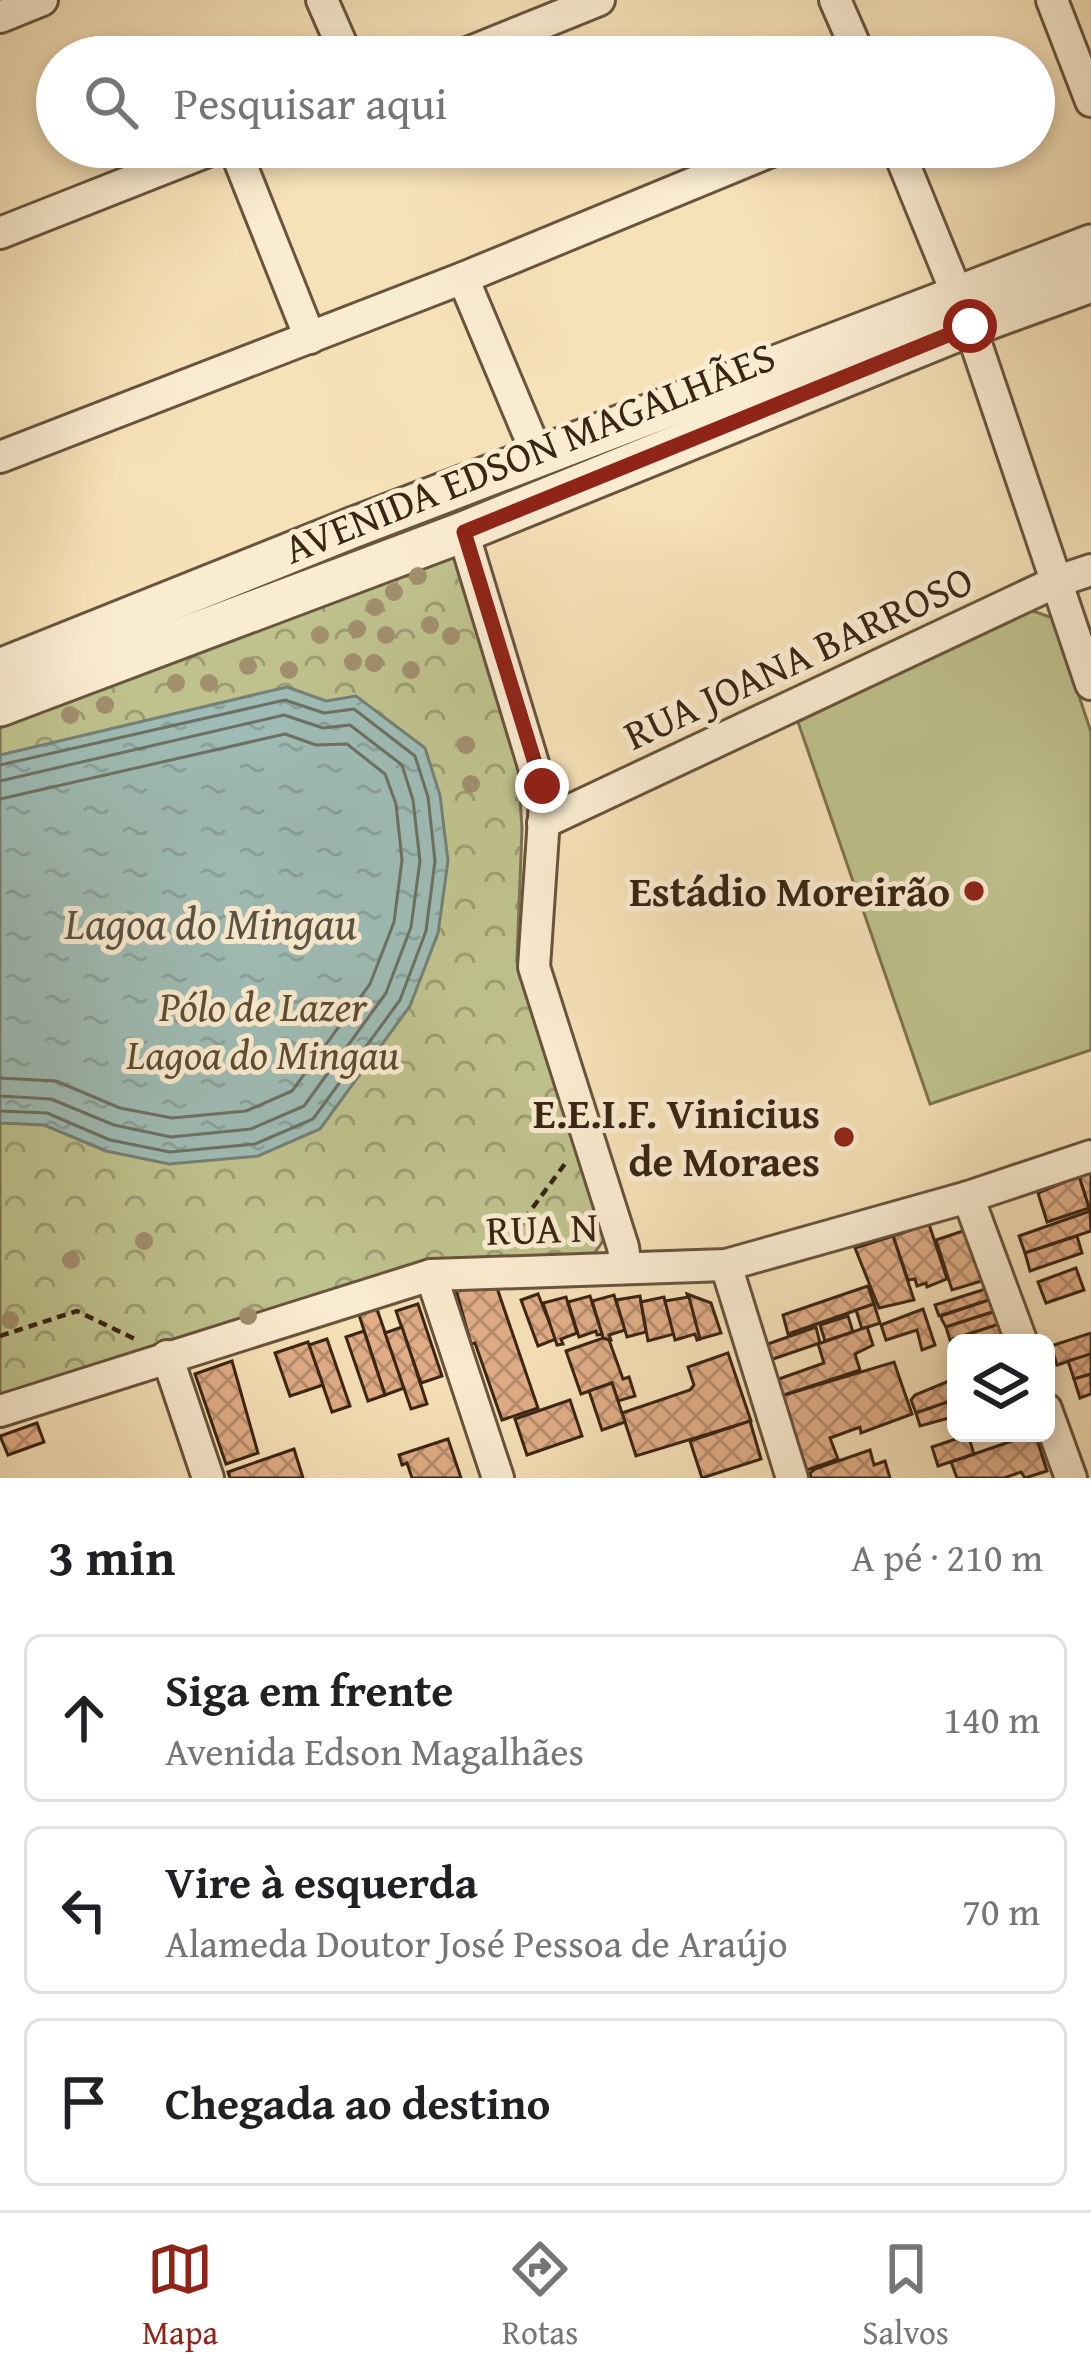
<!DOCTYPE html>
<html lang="pt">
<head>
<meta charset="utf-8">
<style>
  body { margin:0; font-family:"Gentium Book Plus",serif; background:#f2f2f2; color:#202124 }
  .controls { position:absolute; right:36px; bottom:36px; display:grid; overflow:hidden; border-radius:18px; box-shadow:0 6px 18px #0003 }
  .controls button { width:108px; height:108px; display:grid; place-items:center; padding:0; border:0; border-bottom:3px solid #e0e0e0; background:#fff; color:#202124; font:60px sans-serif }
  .stop { position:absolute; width:36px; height:36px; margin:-27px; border:9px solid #8f2418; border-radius:50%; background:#fff }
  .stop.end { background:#8f2418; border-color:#fff; box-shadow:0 3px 12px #0008 }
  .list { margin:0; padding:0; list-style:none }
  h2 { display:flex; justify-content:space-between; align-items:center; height:156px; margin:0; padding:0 48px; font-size:51px }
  h2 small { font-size:39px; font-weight:400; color:#757577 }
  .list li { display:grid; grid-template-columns:78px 1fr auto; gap:36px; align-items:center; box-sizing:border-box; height:168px; margin:0 24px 24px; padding:0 24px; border:3px solid #e0e0e0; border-radius:18px }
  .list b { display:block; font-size:45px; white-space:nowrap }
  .list p { margin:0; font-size:39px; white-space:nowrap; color:#757577 }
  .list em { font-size:39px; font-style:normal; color:#757577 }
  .icon { flex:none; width:66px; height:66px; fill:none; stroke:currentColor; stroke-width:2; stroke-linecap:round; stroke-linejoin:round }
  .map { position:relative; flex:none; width:1091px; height:1478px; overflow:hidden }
  .search { position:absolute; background:#fff; box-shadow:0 6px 18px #0003; left:36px; right:36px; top:36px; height:132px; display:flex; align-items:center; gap:30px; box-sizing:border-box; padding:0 42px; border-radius:66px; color:#757577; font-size:45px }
  .sheet { height:732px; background:#fff }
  nav { display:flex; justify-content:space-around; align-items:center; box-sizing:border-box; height:168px; border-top:3px solid #e0e0e0; background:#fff; font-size:33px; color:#757577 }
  nav a { display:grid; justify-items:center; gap:6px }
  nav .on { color:#8f2418 }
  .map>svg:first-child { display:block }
  .park { fill:url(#park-crowns); stroke:#7c7450; stroke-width:3 }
  .pitch { fill:#bfc28d; stroke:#7c7450; stroke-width:3 }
  .water { fill:url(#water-ripples); stroke:#768075; stroke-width:3 }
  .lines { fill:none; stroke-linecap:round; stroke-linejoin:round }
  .shore { stroke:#6c7064; stroke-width:3 }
  .building { fill:url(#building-cross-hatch); stroke:#3a2514; stroke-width:3 }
  .minor-casing { stroke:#69543d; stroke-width:36 }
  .tertiary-casing { stroke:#69543d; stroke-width:45 }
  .path { stroke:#3a2514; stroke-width:4.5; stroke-dasharray:9 6; stroke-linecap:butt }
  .minor { stroke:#faecd1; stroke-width:30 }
  .tertiary { stroke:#faecd1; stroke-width:39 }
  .tree { fill:#a18f6e }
  .route { stroke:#8f2418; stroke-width:15 }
  .poi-dot { fill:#8f2418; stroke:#faecd1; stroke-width:4.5 }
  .labels { text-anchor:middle; stroke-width:10; stroke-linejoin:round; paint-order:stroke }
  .street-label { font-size:42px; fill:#3a2514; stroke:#faecd1 }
  .poi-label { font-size:42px; font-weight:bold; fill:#3a2514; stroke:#faecd1; text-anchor:end }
  .park-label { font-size:42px; font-style:italic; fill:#5b4c32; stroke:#faecd1 }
  .water-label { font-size:45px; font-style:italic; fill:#585244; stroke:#faecd1 }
</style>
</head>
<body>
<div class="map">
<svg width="1091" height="1478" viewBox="0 0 1091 1478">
  <defs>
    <pattern id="park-crowns" width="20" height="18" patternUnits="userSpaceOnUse" patternTransform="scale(3)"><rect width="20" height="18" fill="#bfc28d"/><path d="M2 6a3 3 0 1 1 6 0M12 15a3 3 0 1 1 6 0" fill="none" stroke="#9c9d72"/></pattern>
    <pattern id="water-ripples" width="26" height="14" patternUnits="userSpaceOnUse" patternTransform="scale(3)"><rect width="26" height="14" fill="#9ebcb5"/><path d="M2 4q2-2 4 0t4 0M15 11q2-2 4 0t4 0" fill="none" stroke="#89a19b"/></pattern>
    <pattern id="building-cross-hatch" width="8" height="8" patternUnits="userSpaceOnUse" patternTransform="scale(3)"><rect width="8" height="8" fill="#e1ae88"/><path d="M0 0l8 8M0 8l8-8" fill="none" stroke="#b78d6e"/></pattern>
  </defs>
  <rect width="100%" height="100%" fill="#f7e1b8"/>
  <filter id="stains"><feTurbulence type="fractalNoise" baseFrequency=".00167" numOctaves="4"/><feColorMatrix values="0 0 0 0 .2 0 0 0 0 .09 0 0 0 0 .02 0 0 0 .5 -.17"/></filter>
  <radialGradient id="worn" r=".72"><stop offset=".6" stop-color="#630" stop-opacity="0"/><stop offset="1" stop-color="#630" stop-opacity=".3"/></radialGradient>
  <polygon class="park" points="443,553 458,561 517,749 522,829 517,959 608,1234 591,1258 444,1259 0,1398 0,728"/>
  <polygon class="pitch" points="1030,610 1053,618 1091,732 1091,1050 930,1104 798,722"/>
  <polygon class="water" points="287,687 326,701 356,696 425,748 440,795 448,861 438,933 410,1006 320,1129 258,1156 169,1164 106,1151 44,1125 0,1123 0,755"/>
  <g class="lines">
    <g class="shore">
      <polyline points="0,765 285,700 324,713 354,709 415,756 428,797 435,861 426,931 400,1000 313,1119 255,1144 170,1152 110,1140 47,1113 0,1111"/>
      <polyline points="0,781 284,715 323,728 350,725 402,765 413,800 420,861 411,927 386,993 304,1106 251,1129 171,1137 114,1125 51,1099 0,1096"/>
      <polyline points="0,799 285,734 316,745 347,744 385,774 396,804 402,860 394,922 370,984 292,1091 246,1111 172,1118 120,1108 56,1081 0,1078"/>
    </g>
  </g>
  <g class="building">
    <polygon points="1091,1169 1091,1210 1090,1211 1079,1176"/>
    <polygon points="1079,1176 1089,1208 1047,1222 1038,1193"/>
    <polygon points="1090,1211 1091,1231 1025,1253 1019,1236"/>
    <polygon points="929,1224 947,1279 927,1287 926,1283 917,1286 915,1279 908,1280 893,1236"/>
    <polygon points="969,1229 985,1280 952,1290 936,1240"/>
    <polygon points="893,1236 914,1300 879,1308 855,1248"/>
    <polygon points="1077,1236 1082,1253 1030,1271 1025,1253"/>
    <polygon points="1076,1268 1084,1290 1046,1303 1038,1282"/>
    <polygon points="496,1285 538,1408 502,1420 475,1343 471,1344 456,1290"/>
    <polygon points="868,1286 874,1304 788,1334 783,1315"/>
    <polygon points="992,1287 995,1298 939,1316 935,1305"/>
    <polygon points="538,1294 556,1339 538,1346 521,1300"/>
    <polygon points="687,1294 711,1303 721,1333 700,1339"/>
    <polygon points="614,1295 625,1330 609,1335 611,1340 604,1341 592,1301"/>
    <polygon points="590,1296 602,1334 597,1335 596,1331 579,1337 568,1302"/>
    <polygon points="640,1296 646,1332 627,1337 616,1300"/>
    <polygon points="566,1297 577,1333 561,1339 563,1344 557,1345 543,1303"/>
    <polygon points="664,1297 674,1334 648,1341 641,1302"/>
    <polygon points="689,1297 700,1339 697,1340 695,1334 675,1340 665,1301"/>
    <polygon points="995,1298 999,1310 946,1327 942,1320 941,1316"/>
    <polygon points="418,1304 442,1376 421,1383 396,1311"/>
    <polygon points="874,1304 880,1323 862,1329 856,1310"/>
    <polygon points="377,1309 404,1388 385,1395 359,1315"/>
    <polygon points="923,1309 935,1345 922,1350 917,1330 886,1340 881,1325"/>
    <polygon points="999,1310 1003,1323 950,1340 946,1327"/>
    <polygon points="848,1316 853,1332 825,1341 820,1325"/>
    <polygon points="1008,1321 1010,1343 959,1343 957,1338"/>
    <polygon points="402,1327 427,1404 411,1409 385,1333"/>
    <polygon points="816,1327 820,1343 770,1360 765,1345"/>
    <polygon points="867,1327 873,1345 855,1354 860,1370 781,1396 776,1380 824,1363 818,1344"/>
    <polygon points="364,1331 385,1395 368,1401 346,1337"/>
    <polygon points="1091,1333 1091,1354 1057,1365 1051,1346"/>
    <polygon points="603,1338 609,1340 623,1379 629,1377 635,1396 618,1401 612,1383 581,1394 566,1351"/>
    <polygon points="327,1339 350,1406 332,1412 309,1345"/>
    <polygon points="308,1342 323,1385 290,1396 275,1353"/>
    <polygon points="728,1353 751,1421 636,1456 622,1413 690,1390 694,1385 688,1367"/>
    <polygon points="1091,1354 1091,1374 1074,1379 1068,1361"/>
    <polygon points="232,1361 258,1453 226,1464 195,1374"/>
    <polygon points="894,1362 912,1414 861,1433 860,1427 830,1438 838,1459 807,1470 781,1396"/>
    <polygon points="1091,1374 1091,1394 1080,1398 1074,1379"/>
    <polygon points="956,1378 956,1399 916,1413 911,1400 915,1395"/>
    <polygon points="612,1383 625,1422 602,1430 589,1391"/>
    <polygon points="956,1399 956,1416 920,1426 916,1413"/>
    <polygon points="570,1400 582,1436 527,1455 515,1419"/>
    <polygon points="750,1421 761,1459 702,1478 690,1441"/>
    <polygon points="37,1423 44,1442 8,1455 0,1436"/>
    <polygon points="1035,1433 1047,1471 1025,1478 1021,1472 1004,1478 957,1478 951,1462"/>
    <polygon points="968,1435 974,1454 938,1466 932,1447"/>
    <polygon points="448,1439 461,1478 412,1478 407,1463 402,1465 399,1455"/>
    <polygon points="294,1449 303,1478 230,1478 228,1472"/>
    <polygon points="870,1450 874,1465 885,1461 890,1478 811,1478 810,1473 815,1469"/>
  </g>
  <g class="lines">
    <g class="minor-casing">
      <g id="minor">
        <polyline points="322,0 347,57"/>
        <polyline points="835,0 860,57"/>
        <polyline points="1052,0 1091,101"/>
        <polyline points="0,17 42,0"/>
        <polyline points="458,57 599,0"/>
        <polyline points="234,147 310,338"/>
        <polyline points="897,147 970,326 1091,684"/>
        <polyline points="0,233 218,147"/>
        <polyline points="463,278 539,459"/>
        <polyline points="0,457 463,278 781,147"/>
        <polyline points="463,532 545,803 534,967 623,1247 626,1267"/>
        <polyline points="543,823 1058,581 1091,570"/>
        <polyline points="968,1197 1022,1343"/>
        <polyline points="726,1265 792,1478"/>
        <polyline points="431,1275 498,1478"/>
        <polyline points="167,1356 208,1478"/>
        <polyline points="1046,1409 1071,1478"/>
        <polyline points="0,1411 431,1275 726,1265 968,1197 1091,1156"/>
      </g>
    </g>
    <g class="tertiary-casing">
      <g id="tertiary">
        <polyline points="0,669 352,528 1091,245"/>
        <polyline points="0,706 463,532 970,326 1091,282"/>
      </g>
    </g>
    <g class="path">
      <polyline points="506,1244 567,1161"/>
      <polyline points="0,1336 77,1311 137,1340"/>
    </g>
    <use href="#minor" class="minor"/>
    <use href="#tertiary" class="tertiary"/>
  </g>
  <g class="tree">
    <circle cx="418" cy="576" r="9"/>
    <circle cx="394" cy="592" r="9"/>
    <circle cx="375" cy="607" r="9"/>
    <circle cx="430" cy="625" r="9"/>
    <circle cx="357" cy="629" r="9"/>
    <circle cx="320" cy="635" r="9"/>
    <circle cx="386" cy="635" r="9"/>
    <circle cx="451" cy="636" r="9"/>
    <circle cx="353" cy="662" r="9"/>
    <circle cx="374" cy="663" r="9"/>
    <circle cx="248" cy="666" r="9"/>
    <circle cx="289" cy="670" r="9"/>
    <circle cx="411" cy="670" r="9"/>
    <circle cx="176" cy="683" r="9"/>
    <circle cx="209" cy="683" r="9"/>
    <circle cx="105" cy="705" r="9"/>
    <circle cx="70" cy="715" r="9"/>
    <circle cx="466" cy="745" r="9"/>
    <circle cx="471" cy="784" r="9"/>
    <circle cx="144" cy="1241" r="9"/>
    <circle cx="71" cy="1260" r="9"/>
    <circle cx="248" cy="1316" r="9"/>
    <circle cx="10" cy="1320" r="9"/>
  </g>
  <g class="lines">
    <polyline class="route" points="542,786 464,532 970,326"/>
  </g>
  <g class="poi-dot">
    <circle cx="974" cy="891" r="12"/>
    <circle cx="844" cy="1137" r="12"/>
  </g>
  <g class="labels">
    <g class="street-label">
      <text transform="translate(529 452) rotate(-22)" y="15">AVENIDA EDSON MAGALHÃES</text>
      <text transform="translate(798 657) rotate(-25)" y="15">RUA JOANA BARROSO</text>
      <text transform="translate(542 1228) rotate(-2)" y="15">RUA N</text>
    </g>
    <g class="poi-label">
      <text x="950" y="906">Estádio Moreirão</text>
      <text x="820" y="1128">E.E.I.F. Vinicius<tspan x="820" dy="48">de Moraes</tspan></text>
    </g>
    <g class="park-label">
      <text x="263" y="1021">Pólo de Lazer<tspan x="263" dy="48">Lagoa do Mingau</tspan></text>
    </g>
    <g class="water-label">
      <text x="211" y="939">Lagoa do Mingau</text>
    </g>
  </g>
  <rect width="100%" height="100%" filter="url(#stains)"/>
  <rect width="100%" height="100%" fill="url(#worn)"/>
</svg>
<div class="controls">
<button><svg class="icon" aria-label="layers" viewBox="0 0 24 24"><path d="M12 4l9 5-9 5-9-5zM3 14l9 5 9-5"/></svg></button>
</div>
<div class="stop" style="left:970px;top:326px"></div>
<div class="stop end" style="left:542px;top:786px"></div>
<div class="search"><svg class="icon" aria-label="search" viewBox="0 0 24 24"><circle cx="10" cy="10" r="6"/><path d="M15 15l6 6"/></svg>Pesquisar aqui</div>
</div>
<section class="sheet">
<h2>3 min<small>A pé · 210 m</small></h2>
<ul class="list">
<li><svg class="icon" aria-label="ahead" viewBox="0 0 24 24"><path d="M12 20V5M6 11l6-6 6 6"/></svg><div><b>Siga em frente</b><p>Avenida Edson Magalhães</p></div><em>140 m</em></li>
<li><svg class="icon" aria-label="left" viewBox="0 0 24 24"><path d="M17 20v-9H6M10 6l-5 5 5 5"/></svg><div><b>Vire à esquerda</b><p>Alameda Doutor José Pessoa de Araújo</p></div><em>70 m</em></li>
<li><svg class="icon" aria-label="arrive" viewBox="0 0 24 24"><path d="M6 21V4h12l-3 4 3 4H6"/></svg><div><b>Chegada ao destino</b></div></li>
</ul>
</section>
<nav>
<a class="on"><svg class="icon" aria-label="map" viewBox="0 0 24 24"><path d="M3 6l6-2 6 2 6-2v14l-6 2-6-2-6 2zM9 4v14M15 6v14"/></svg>Mapa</a>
<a><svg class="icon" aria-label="directions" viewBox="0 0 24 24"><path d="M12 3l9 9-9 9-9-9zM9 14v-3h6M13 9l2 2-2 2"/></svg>Rotas</a>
<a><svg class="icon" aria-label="saved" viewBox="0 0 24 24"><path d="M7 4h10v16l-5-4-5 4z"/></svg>Salvos</a>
</nav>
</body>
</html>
